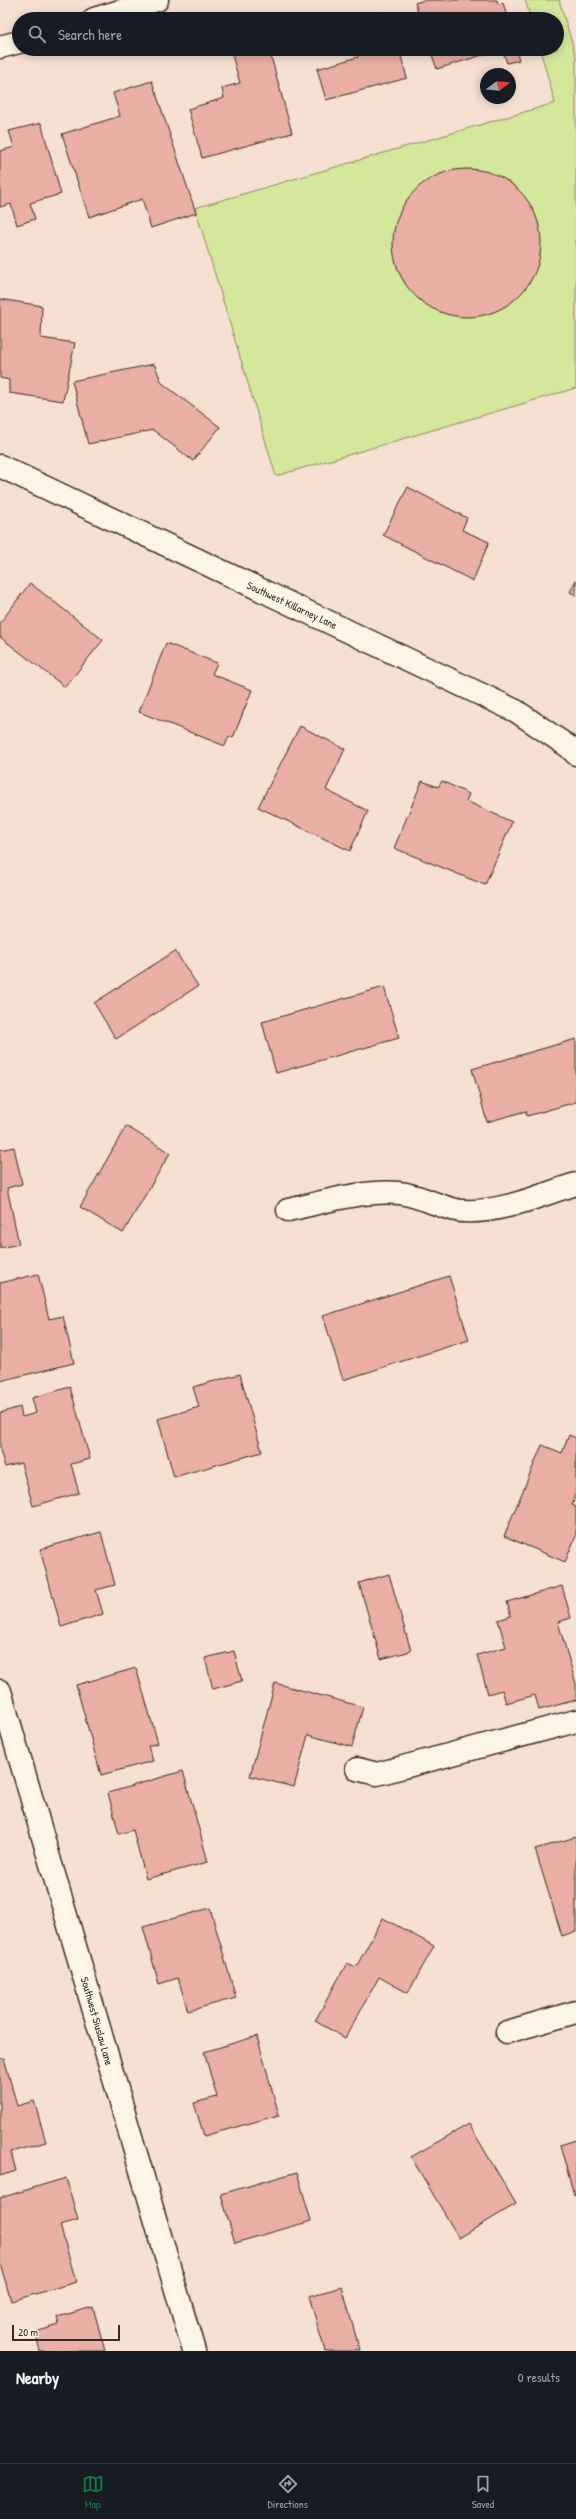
<!DOCTYPE html>
<html lang="en">
<head>
<meta charset="utf-8">
<style>
  body { margin:0; font-family:"Patrick Hand",sans-serif; background:#242831; color:#f1f3f6 }
  .compass { position:absolute; left:480px; top:68px; width:36px; height:36px; border-radius:50%; background:#171b24; box-shadow:0 2px 10px #0003; rotate:74deg }
  .scale { position:absolute; left:12px; bottom:10px; width:108px; box-sizing:border-box; padding-left:4px; border:2px solid #3b2a1e; border-top:0; font-size:11px; line-height:14px; white-space:nowrap; color:#3b2a1e; -webkit-text-stroke:3px #fcf5e5; paint-order:stroke }
  .list { margin:0; padding:0; list-style:none }
  h2 { display:flex; justify-content:space-between; align-items:center; height:52px; margin:0; padding:0 16px; font-size:17px }
  h2 small { font-size:13px; font-weight:400; color:#9ea1a6 }
  .icon { flex:none; width:22px; height:22px; fill:none; stroke:currentColor; stroke-width:2; stroke-linecap:round; stroke-linejoin:round }
  .map { position:relative; flex:none; width:576px; height:2351px; overflow:hidden }
  .search { position:absolute; background:#171b24; box-shadow:0 2px 10px #0003; left:12px; right:12px; top:12px; height:44px; display:flex; align-items:center; gap:10px; box-sizing:border-box; padding:0 14px; border-radius:22px; color:#9ea1a6; font-size:15px }
  .sheet { height:112px; background:#171b24 }
  nav { display:flex; justify-content:space-around; align-items:center; box-sizing:border-box; height:56px; border-top:1px solid #363941; background:#171b24; font-size:11px; color:#9ea1a6 }
  nav a { display:grid; justify-items:center; gap:2px }
  nav .on { color:#0b8043 }
  .map>svg:first-child { display:block }
  .green { fill:#d5e79b; stroke:#88885c }
  .building { fill:#e9afa5; stroke:#3b2a1e }
  .lines { fill:none; stroke-linecap:round; stroke-linejoin:round }
  .minor-casing { stroke:#3b2a1e; stroke-width:25 }
  .minor { stroke:#fcf5e5; stroke-width:22 }
  .labels { text-anchor:middle; stroke-width:3; stroke-linejoin:round; paint-order:stroke }
  .street-label { font-size:11px; fill:#3b2a1e; stroke:#fcf5e5 }
</style>
</head>
<body>
<div class="map">
<svg width="576" height="2351" viewBox="0 0 576 2351">
  <rect width="100%" height="100%" fill="#f6e0d2"/>
  <filter id="ink" filterUnits="userSpaceOnUse"><feTurbulence type="fractalNoise" baseFrequency=".025" numOctaves="2"/><feDisplacementMap in="SourceGraphic" scale="8" xChannelSelector="R" yChannelSelector="G"/><feConvolveMatrix kernelMatrix="1 2 1 2 8 2 1 2 1" color-interpolation-filters="sRGB"/></filter>
  <g filter="url(#ink)">
    <polygon class="green" points="525,0 559,0 576,57 576,388 276,476 195,208 555,103 540,49 557,49 557,19 531,19"/>
    <g class="building">
      <polygon points="424,0 497,0 498,4 503,3 508,19 420,19 415,3"/>
      <polygon points="378,12 380,19 354,19"/>
      <polygon points="253,49 269,49 292,133 202,158 188,109 224,98 222,88 240,83 232,55"/>
      <polygon points="356,49 399,49 407,78 326,100 317,69 358,57"/>
      <polygon points="430,49 516,49 519,60 507,63 502,49 437,69"/>
      <polygon points="152,81 196,213 151,228 142,199 89,217 62,134 120,116 113,93"/>
      <polygon points="41,123 61,194 30,203 35,219 17,225 11,204 0,207 0,151 14,147 9,131"/>
      <circle cx="467" cy="243" r="74"/>
      <polygon points="0,299 42,306 41,338 75,343 63,401 9,393 9,380 0,378"/>
      <polygon points="154,364 162,383 220,427 193,461 153,430 88,444 72,381"/>
      <polygon points="408,487 467,518 462,530 489,542 473,581 383,535"/>
      <polygon points="576,580 576,595 570,592"/>
      <polygon points="30,583 103,640 65,687 0,637 0,623"/>
      <polygon points="166,643 217,663 212,674 252,690 233,738 229,736 225,746 139,712"/>
      <polygon points="300,726 345,749 326,790 368,811 350,851 258,807"/>
      <polygon points="422,781 438,787 442,781 469,794 466,801 512,822 485,885 394,848"/>
      <polygon points="175,951 198,986 116,1039 94,1003"/>
      <polygon points="384,987 399,1038 276,1073 262,1022"/>
      <polygon points="576,1039 576,1102 527,1116 526,1111 487,1122 472,1069"/>
      <polygon points="126,1126 170,1153 123,1233 80,1207"/>
      <polygon points="14,1147 22,1184 7,1188 19,1244 0,1248 0,1150"/>
      <polygon points="38,1274 49,1319 63,1316 74,1363 0,1381 0,1283"/>
      <polygon points="449,1276 469,1340 343,1380 323,1316"/>
      <polygon points="240,1374 262,1452 174,1477 158,1419 199,1407 193,1387"/>
      <polygon points="70,1387 90,1459 71,1464 79,1493 33,1506 21,1463 5,1467 0,1450 0,1413 20,1407 22,1417 36,1413 32,1398"/>
      <polygon points="569,1435 576,1438 576,1494 572,1505 576,1507 576,1536 565,1562 504,1536 542,1445 562,1453"/>
      <polygon points="101,1532 115,1585 96,1590 103,1614 61,1627 40,1549"/>
      <polygon points="389,1574 411,1651 381,1659 359,1583"/>
      <polygon points="562,1586 571,1618 558,1622 576,1684 576,1700 539,1710 535,1695 506,1703 502,1690 488,1694 477,1655 506,1647 498,1620 511,1616 507,1602"/>
      <polygon points="234,1651 242,1681 213,1689 205,1658"/>
      <polygon points="136,1668 158,1743 148,1746 153,1761 101,1775 76,1685"/>
      <polygon points="275,1683 363,1707 352,1747 308,1735 294,1787 250,1776"/>
      <polygon points="183,1771 208,1862 146,1879 133,1830 119,1834 108,1793"/>
      <polygon points="576,1837 576,1931 562,1936 535,1849"/>
      <polygon points="210,1908 236,1998 188,2011 178,1978 159,1984 143,1927"/>
      <polygon points="383,1918 434,1946 408,1993 379,1977 345,2038 315,2021 347,1963 356,1967"/>
      <polygon points="257,2036 279,2115 204,2136 194,2103 217,2097 204,2052"/>
      <polygon points="4,2058 17,2106 34,2101 46,2142 11,2152 16,2171 0,2176 0,2059"/>
      <polygon points="469,2124 516,2204 459,2238 411,2157"/>
      <polygon points="576,2140 576,2194 574,2195 560,2145"/>
      <polygon points="297,2172 311,2221 235,2243 221,2194"/>
      <polygon points="66,2178 78,2220 60,2225 76,2282 11,2301 0,2263 0,2198"/>
      <polygon points="342,2287 360,2351 325,2351 309,2296"/>
      <polygon points="93,2307 105,2351 40,2351 35,2332 59,2325 57,2317"/>
    </g>
    <g class="lines">
      <g class="minor-casing">
        <g id="minor">
          <polyline points="94,19 157,0"/>
          <polyline points="0,47 19,42"/>
          <polyline points="0,466 516,711 569,747 576,754"/>
          <path d="M288,1210C324,1202 362,1190 399,1193C421,1195 447,1211 464,1211C501,1213 540,1195 576,1184"/>
          <polyline points="0,1691 194,2351"/>
          <polyline points="357,1769 377,1774 576,1721"/>
          <polyline points="507,2032 576,2012"/>
        </g>
      </g>
      <use href="#minor" class="minor"/>
    </g>
  </g>
  <g class="labels">
    <g class="street-label">
      <text transform="translate(292 605) rotate(25)" y="4">Southwest Killarney Lane</text>
      <text transform="translate(97 2021) rotate(74)" y="4">Southwest Siuslaw Lane</text>
    </g>
  </g>
</svg>
<svg class="compass" viewBox="-18 -18 36 36"><path d="M0-13l5 13h-10z" fill="#e53935"/><path d="M0 13l5-13h-10z" fill="#9ea1a6"/></svg>
<div class="scale">20 m</div>
<div class="search"><svg class="icon" aria-label="search" viewBox="0 0 24 24"><circle cx="10" cy="10" r="6"/><path d="M15 15l6 6"/></svg>Search here</div>
</div>
<section class="sheet">
<h2>Nearby<small>0 results</small></h2>
<ul class="list">
</ul>
</section>
<nav>
<a class="on"><svg class="icon" aria-label="map" viewBox="0 0 24 24"><path d="M3 6l6-2 6 2 6-2v14l-6 2-6-2-6 2zM9 4v14M15 6v14"/></svg>Map</a>
<a><svg class="icon" aria-label="directions" viewBox="0 0 24 24"><path d="M12 3l9 9-9 9-9-9zM9 14v-3h6M13 9l2 2-2 2"/></svg>Directions</a>
<a><svg class="icon" aria-label="saved" viewBox="0 0 24 24"><path d="M7 4h10v16l-5-4-5 4z"/></svg>Saved</a>
</nav>
</body>
</html>
